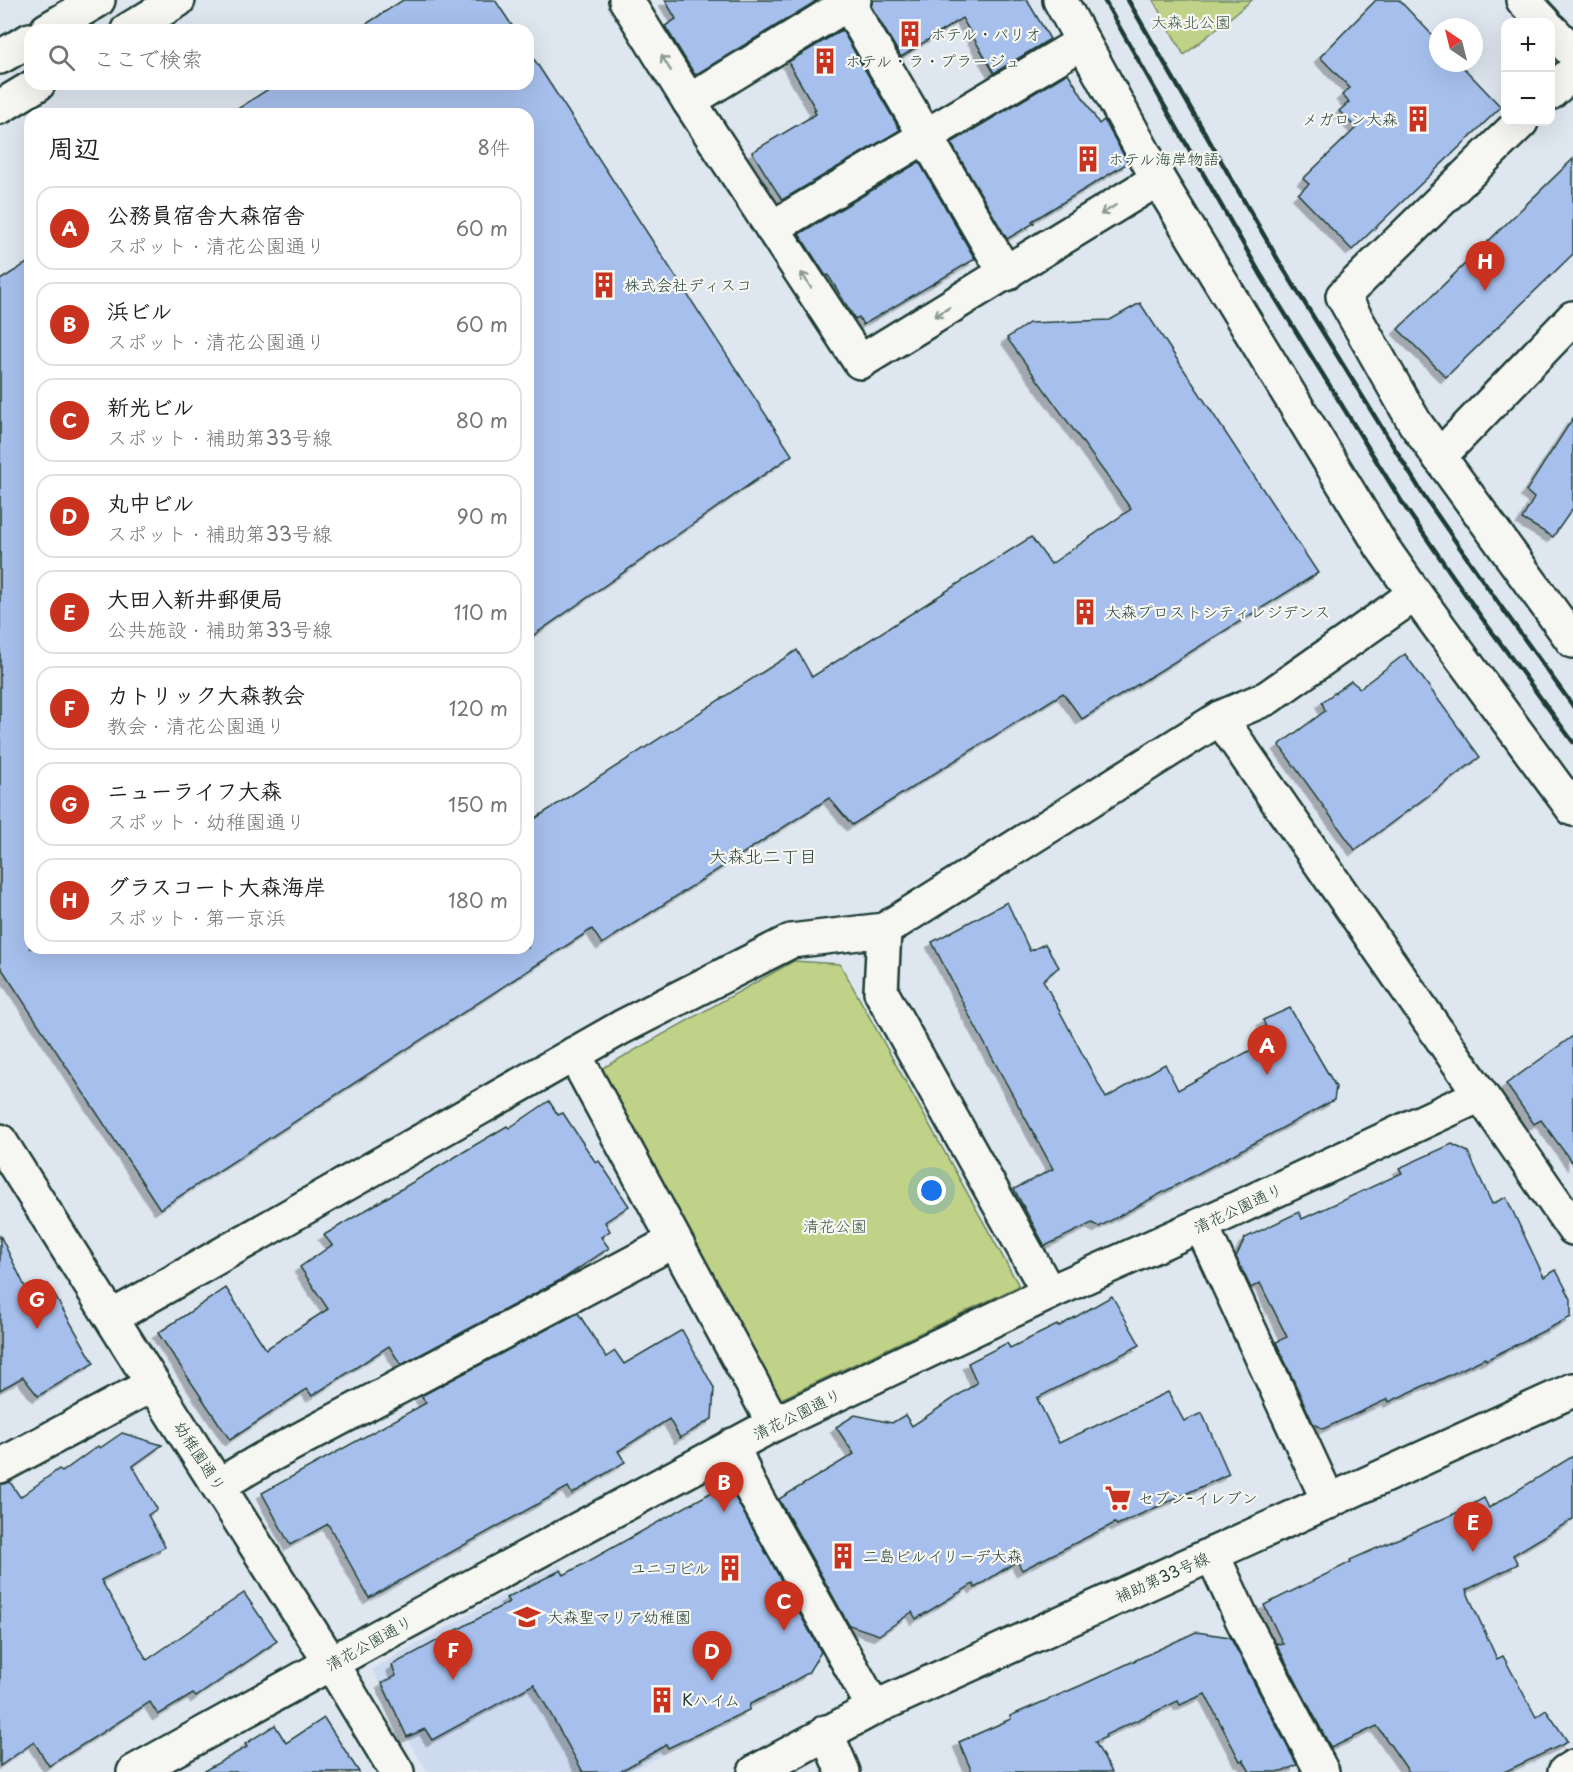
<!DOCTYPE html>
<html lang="ja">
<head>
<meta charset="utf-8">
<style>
  body { margin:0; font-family:"Playpen Sans","Klee One",sans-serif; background:#f6f6f6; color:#202124 }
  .controls { position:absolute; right:18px; top:18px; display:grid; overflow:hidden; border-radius:12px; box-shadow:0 6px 24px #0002 }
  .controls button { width:54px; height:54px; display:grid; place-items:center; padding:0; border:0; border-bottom:2px solid #e0e0e0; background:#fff; color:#202124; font:30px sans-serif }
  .compass { position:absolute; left:1429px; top:18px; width:54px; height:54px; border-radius:50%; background:#fff; box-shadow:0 6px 24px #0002; rotate:325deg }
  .you { position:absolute; left:932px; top:1191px; width:21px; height:21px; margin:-15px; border:4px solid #fff; border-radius:50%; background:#1a73e8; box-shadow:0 0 0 9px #1a73e833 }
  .badge { display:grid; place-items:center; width:39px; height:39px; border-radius:50%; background:#c8321e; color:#fff; font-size:20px; font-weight:700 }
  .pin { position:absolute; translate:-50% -50px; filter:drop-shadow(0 2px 3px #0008) }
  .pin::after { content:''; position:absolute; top:32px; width:21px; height:18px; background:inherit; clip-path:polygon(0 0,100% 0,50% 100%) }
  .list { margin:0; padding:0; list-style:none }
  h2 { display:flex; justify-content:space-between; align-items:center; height:78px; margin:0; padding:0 24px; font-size:26px }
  h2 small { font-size:20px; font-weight:400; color:#757577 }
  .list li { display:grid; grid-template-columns:39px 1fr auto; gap:18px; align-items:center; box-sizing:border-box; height:84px; margin:0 12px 12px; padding:0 12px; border:2px solid #e0e0e0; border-radius:18px }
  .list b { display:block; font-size:22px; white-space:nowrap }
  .list p { margin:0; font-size:20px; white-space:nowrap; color:#757577 }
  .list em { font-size:20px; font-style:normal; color:#757577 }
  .icon { flex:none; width:33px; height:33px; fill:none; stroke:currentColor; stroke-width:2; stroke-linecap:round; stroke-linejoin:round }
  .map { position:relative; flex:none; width:1573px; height:1772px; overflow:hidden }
  .search { position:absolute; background:#fff; box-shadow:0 6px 24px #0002; left:24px; top:24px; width:510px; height:66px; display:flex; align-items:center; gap:15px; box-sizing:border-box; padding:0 21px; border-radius:18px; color:#757577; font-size:22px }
  .panel { position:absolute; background:#fff; box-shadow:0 6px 24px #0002; left:24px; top:108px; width:510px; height:846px; border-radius:18px }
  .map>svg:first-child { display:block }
  .built { fill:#cddaef }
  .green { fill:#bfd288; stroke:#6f885e; stroke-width:1.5 }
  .building { fill:#a6bfec; stroke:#1f3d34; stroke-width:1.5; filter:url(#shadow) }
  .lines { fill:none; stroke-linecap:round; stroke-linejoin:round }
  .minor-casing { stroke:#1f3d34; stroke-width:38 }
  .tertiary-casing { stroke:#1f3d34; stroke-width:38 }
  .trunk-casing { stroke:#1f3d34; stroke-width:38 }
  .minor { stroke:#f6f6f2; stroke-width:33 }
  .tertiary { stroke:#f6f6f2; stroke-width:33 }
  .trunk { stroke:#f6f6f2; stroke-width:33 }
  .rail { stroke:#1f3d34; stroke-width:4.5 }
  .oneway { stroke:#8a9a93 }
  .labels { text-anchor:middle; stroke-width:4.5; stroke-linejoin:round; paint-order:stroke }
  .park-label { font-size:16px; fill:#3f5b45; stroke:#f6f6f2 }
  .poi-label { font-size:16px; fill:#1f3d34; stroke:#f6f6f2; text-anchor:start }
  .street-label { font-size:16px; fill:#1f3d34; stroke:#f6f6f2 }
  .neighbourhood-label { font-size:18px; fill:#1f3d34; stroke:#f6f6f2 }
</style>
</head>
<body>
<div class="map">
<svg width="1573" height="1772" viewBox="0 0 1573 1772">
  <defs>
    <filter id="shadow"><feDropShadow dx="-5.5" dy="5.5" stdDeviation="0" flood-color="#0004"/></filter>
  </defs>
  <rect width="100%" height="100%" fill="#dee6f0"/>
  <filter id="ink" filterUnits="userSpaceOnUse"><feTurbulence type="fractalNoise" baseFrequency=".0167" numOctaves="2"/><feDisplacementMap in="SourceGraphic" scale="12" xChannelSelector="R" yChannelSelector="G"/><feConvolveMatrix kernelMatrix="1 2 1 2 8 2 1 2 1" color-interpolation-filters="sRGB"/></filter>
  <g filter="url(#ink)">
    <polygon class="built" points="560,1564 664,1754 629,1772 428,1772 411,1745 372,1669"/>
    <g class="green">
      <polygon points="1153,0 1252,0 1184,55"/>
      <polygon points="794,961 840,964 1019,1286 779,1400 601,1069"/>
    </g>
    <g class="building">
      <polygon points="403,0 495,0 515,30 357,30"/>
      <polygon points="665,0 818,0 695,75 665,26 676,19"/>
      <polygon points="873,0 1027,0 1050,39 994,73 962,18 901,57 871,6"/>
      <polygon points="1376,0 1399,0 1438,41 1438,63 1459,63 1501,107 1352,250 1298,194 1309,184 1303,179 1356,128 1339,111 1349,102 1342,95 1350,88 1320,57"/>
      <polygon points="842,30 900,130 782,200 752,152 816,114 814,111 816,110 788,62"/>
      <polygon points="528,50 792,455 528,639 528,114 230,114 276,84 528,84"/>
      <polygon points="1068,73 1099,124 1104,120 1128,163 1032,221 1034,223 1007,239 951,143"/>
      <polygon points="1573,159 1573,254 1446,377 1398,329"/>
      <polygon points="919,162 975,259 863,325 859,317 855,319 828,275 826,276 799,234"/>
      <polygon points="30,261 30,948 528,948 528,823 797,650 812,677 1031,537 1051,564 1131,509 1007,338 1029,323 1110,320 1140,303 1318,573 1082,719 1063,693 852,825 829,798 602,944 592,929 160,1209 0,966 0,280"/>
      <polygon points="1573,418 1573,508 1553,537 1522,519 1534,498 1526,491"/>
      <polygon points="1405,654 1480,757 1355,850 1279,745 1325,711 1322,702 1351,681 1360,688"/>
      <polygon points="1007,902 1030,951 1045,944 1059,967 1043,980 1106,1098 1165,1064 1178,1090 1271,1039 1263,1020 1290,1008 1336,1087 1334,1100 1099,1227 1092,1223 1045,1246 1014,1189 1053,1169 969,1015 932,942"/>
      <polygon points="1573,1036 1573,1164 1541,1120 1534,1124 1506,1084"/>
      <polygon points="549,1101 558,1115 563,1113 596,1163 599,1161 629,1206 605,1222 610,1231 601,1237 609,1248 564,1278 401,1365 389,1346 312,1396 307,1389 230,1440 158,1333 226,1288 266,1349 328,1309 300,1267 332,1245 324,1235 507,1126 509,1128"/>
      <polygon points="1452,1144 1468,1152 1492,1204 1506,1197 1544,1277 1556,1270 1571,1299 1571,1317 1486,1360 1485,1358 1431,1384 1430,1383 1389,1402 1388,1399 1323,1429 1313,1423 1276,1342 1287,1337 1260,1283 1251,1288 1236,1257 1245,1238 1299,1212 1302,1219 1402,1173 1399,1168"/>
      <polygon points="0,1235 29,1295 48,1284 94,1363 38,1396 23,1377 0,1390"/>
      <polygon points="1112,1296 1140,1345 1037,1398 1059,1443 1168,1392 1184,1421 1202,1413 1229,1474 1117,1525 1115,1523 1022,1570 1017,1561 975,1588 973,1584 916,1619 912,1612 879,1635 849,1625 779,1499 854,1454 836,1427 855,1415 892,1423 905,1415 912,1426 977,1383 968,1363 1007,1343 1010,1348 1057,1325 1058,1327"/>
      <polygon points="578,1313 606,1357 615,1351 624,1364 682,1330 714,1388 712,1419 680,1438 669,1419 618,1451 625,1462 572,1494 568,1487 369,1598 328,1524 290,1545 262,1493 426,1403 421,1396"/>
      <polygon points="122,1433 162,1445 133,1466 157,1509 148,1515 165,1547 101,1580 147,1660 244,1593 277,1641 196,1697 193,1694 158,1715 150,1702 49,1766 34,1742 0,1766 0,1485 10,1482 20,1497 59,1469 62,1472 98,1446 100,1448"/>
      <polygon points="1573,1456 1573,1519 1513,1555 1518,1564 1466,1590 1497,1659 1503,1656 1536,1717 1546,1710 1568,1742 1504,1772 1409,1772 1377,1726 1331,1748 1276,1643 1283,1644 1264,1605 1351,1562 1350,1560 1456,1513 1484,1498 1489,1508"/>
      <polygon points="719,1488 731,1490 821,1652 808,1673 781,1688 782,1689 750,1704 749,1710 668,1748 666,1745 619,1772 583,1772 534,1684 432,1740 425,1729 407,1737 382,1683 396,1676 392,1665 509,1602 506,1598 561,1570 564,1575"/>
      <polygon points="1196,1632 1230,1637 1297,1765 1282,1772 1250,1772 1243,1760 1240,1761 1205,1694 1180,1705 1178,1701 1105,1735 1106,1737 1095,1742 1112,1772 972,1772 959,1742 1011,1719 1010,1716 1082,1685"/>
      <polygon points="324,1718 359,1772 202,1772 247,1747 245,1744 275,1725 286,1743"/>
    </g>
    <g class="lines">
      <g class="minor-casing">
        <g id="minor">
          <polyline points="626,0 689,101 860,362 1158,179"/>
          <polyline points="846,0 1006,274"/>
          <polyline points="1550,93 1573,72"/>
          <polyline points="689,101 854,0"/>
          <polyline points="1521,122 1343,296 1415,423 1573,641"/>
          <polyline points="772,228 1083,42"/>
          <polyline points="1439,457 1573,318"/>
          <polyline points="1415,594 1573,809"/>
          <polyline points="1220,718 1573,1228"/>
          <polyline points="884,930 881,992 1049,1293"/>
          <polyline points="574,1054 774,1424"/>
          <polyline points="0,1141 153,1384 331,1663 397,1772"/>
          <polyline points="1201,1225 1329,1502"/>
          <polyline points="112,1317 622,1027 791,941 884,930 1220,718 1267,698 1415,594 1382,547 1158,179 1060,0"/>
          <polyline points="733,1445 748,1483 874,1708"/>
          <polyline points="0,1466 153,1384"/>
          <polyline points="219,1485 265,1458 674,1241"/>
          <polyline points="1212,1554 1243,1621 1322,1772"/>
          <polyline points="826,1732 843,1772"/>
          <polyline points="134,1772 378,1637 774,1424 1049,1293 1201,1225 1480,1095"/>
          <polyline points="1565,1772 1573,1767"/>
        </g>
      </g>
      <g class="tertiary-casing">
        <g id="tertiary">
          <polyline points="47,30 98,0"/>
          <polyline points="128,30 178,0"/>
          <polyline points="0,57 30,40"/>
          <polyline points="0,107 38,84"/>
          <polyline points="755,1772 874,1708 1573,1390"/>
        </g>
      </g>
      <g class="trunk-casing">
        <g id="trunk">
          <polyline points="1523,0 1544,22"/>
          <polyline points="1550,29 1573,52"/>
        </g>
      </g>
      <use href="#minor" class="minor"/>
      <use href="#tertiary" class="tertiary"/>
      <use href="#trunk" class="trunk"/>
      <g class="rail">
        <polyline points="1104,0 1261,275 1405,507 1479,614 1573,742"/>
        <polyline points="1128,0 1280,263 1424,496 1497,601 1573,706"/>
      </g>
    </g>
    <defs><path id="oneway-shaft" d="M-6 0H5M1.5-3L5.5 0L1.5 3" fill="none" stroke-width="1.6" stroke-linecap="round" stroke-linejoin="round" transform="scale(1.5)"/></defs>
    <g class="oneway">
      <use href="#oneway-shaft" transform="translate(666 63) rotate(-122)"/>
      <use href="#oneway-shaft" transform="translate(1108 210) rotate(148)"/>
      <use href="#oneway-shaft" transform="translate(806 280) rotate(-123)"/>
      <use href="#oneway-shaft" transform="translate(942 312) rotate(149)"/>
    </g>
  </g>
  <defs>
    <g id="building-bare" transform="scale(2.07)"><path d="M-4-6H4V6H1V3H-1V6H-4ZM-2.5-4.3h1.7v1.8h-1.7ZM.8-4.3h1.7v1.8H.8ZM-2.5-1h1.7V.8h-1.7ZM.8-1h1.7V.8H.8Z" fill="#c8321e" stroke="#f6f6f2" stroke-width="2.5" paint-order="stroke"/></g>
    <g id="supermarket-bare" transform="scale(2.07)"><path d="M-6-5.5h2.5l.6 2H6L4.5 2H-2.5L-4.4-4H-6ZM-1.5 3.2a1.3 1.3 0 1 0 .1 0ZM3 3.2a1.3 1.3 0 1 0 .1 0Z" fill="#c8321e" stroke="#f6f6f2" stroke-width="2.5" paint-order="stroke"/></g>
    <g id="school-bare" transform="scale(2.07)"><path d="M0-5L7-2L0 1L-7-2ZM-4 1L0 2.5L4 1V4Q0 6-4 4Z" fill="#c8321e" stroke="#f6f6f2" stroke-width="2.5" paint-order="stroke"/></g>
  </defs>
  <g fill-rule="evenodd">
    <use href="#building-bare" x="910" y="34"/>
    <use href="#building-bare" x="825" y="61"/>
    <use href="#building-bare" x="1418" y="119"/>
    <use href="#building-bare" x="1088" y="159"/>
    <use href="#building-bare" x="604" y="285"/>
    <use href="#building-bare" x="1085" y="612"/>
    <use href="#supermarket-bare" x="1118" y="1498"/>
    <use href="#building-bare" x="843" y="1556"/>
    <use href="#building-bare" x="730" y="1568"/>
    <use href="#school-bare" x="527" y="1617"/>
    <use href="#building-bare" x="662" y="1700"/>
  </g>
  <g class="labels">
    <g class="park-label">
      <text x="1191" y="28">大森北公園</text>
      <text x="835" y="1232">清花公園</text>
    </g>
    <g class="poi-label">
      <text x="930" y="40">ホテル・パリオ</text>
      <text x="845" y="67">ホテル・ラ・プラージュ</text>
      <text x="1398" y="125" text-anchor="end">メガロン大森</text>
      <text x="1108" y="165">ホテル海岸物語</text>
      <text x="624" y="291">株式会社ディスコ</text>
      <text x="1105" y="618">大森プロストシティレジデンス</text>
      <text x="1138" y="1504">セブン-イレブン</text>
      <text x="863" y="1562">二島ビルイリーデ大森</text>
      <text x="710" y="1574" text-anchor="end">ユニコビル</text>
      <text x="547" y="1623">大森聖マリア幼稚園</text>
      <text x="682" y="1706">Kハイム</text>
    </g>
    <g class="street-label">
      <text transform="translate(1238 1208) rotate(-25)" y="6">清花公園通り</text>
      <text transform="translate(797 1414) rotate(-26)" y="6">清花公園通り</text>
      <text transform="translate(200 1456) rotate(57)" y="6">幼稚園通り</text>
      <text transform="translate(1162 1577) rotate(-24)" y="6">補助第33号線</text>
      <text transform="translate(369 1643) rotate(-29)" y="6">清花公園通り</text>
    </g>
    <g class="neighbourhood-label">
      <text x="763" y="863">大森北二丁目</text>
    </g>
  </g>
</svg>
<div class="controls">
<button>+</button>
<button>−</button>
</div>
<svg class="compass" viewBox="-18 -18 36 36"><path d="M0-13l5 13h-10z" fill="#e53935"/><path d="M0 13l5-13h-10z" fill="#757577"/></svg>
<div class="you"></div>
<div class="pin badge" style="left:1267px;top:1075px">A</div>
<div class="pin badge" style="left:724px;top:1512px">B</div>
<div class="pin badge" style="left:784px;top:1631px">C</div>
<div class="pin badge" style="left:712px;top:1681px">D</div>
<div class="pin badge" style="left:1473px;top:1552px">E</div>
<div class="pin badge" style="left:453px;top:1680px">F</div>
<div class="pin badge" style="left:37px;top:1329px">G</div>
<div class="pin badge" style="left:1485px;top:291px">H</div>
<div class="search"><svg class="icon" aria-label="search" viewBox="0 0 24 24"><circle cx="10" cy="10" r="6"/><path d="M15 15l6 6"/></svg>ここで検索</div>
<section class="panel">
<h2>周辺<small>8件</small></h2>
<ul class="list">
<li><span class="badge">A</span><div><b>公務員宿舎大森宿舎</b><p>スポット · 清花公園通り</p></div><em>60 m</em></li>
<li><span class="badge">B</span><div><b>浜ビル</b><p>スポット · 清花公園通り</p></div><em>60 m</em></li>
<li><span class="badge">C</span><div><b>新光ビル</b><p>スポット · 補助第33号線</p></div><em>80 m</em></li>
<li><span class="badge">D</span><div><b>丸中ビル</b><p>スポット · 補助第33号線</p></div><em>90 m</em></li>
<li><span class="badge">E</span><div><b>大田入新井郵便局</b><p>公共施設 · 補助第33号線</p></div><em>110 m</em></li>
<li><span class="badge">F</span><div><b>カトリック大森教会</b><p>教会 · 清花公園通り</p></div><em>120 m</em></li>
<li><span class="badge">G</span><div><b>ニューライフ大森</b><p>スポット · 幼稚園通り</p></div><em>150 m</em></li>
<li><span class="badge">H</span><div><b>グラスコート大森海岸</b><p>スポット · 第一京浜</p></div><em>180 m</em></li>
</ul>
</section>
</div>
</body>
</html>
